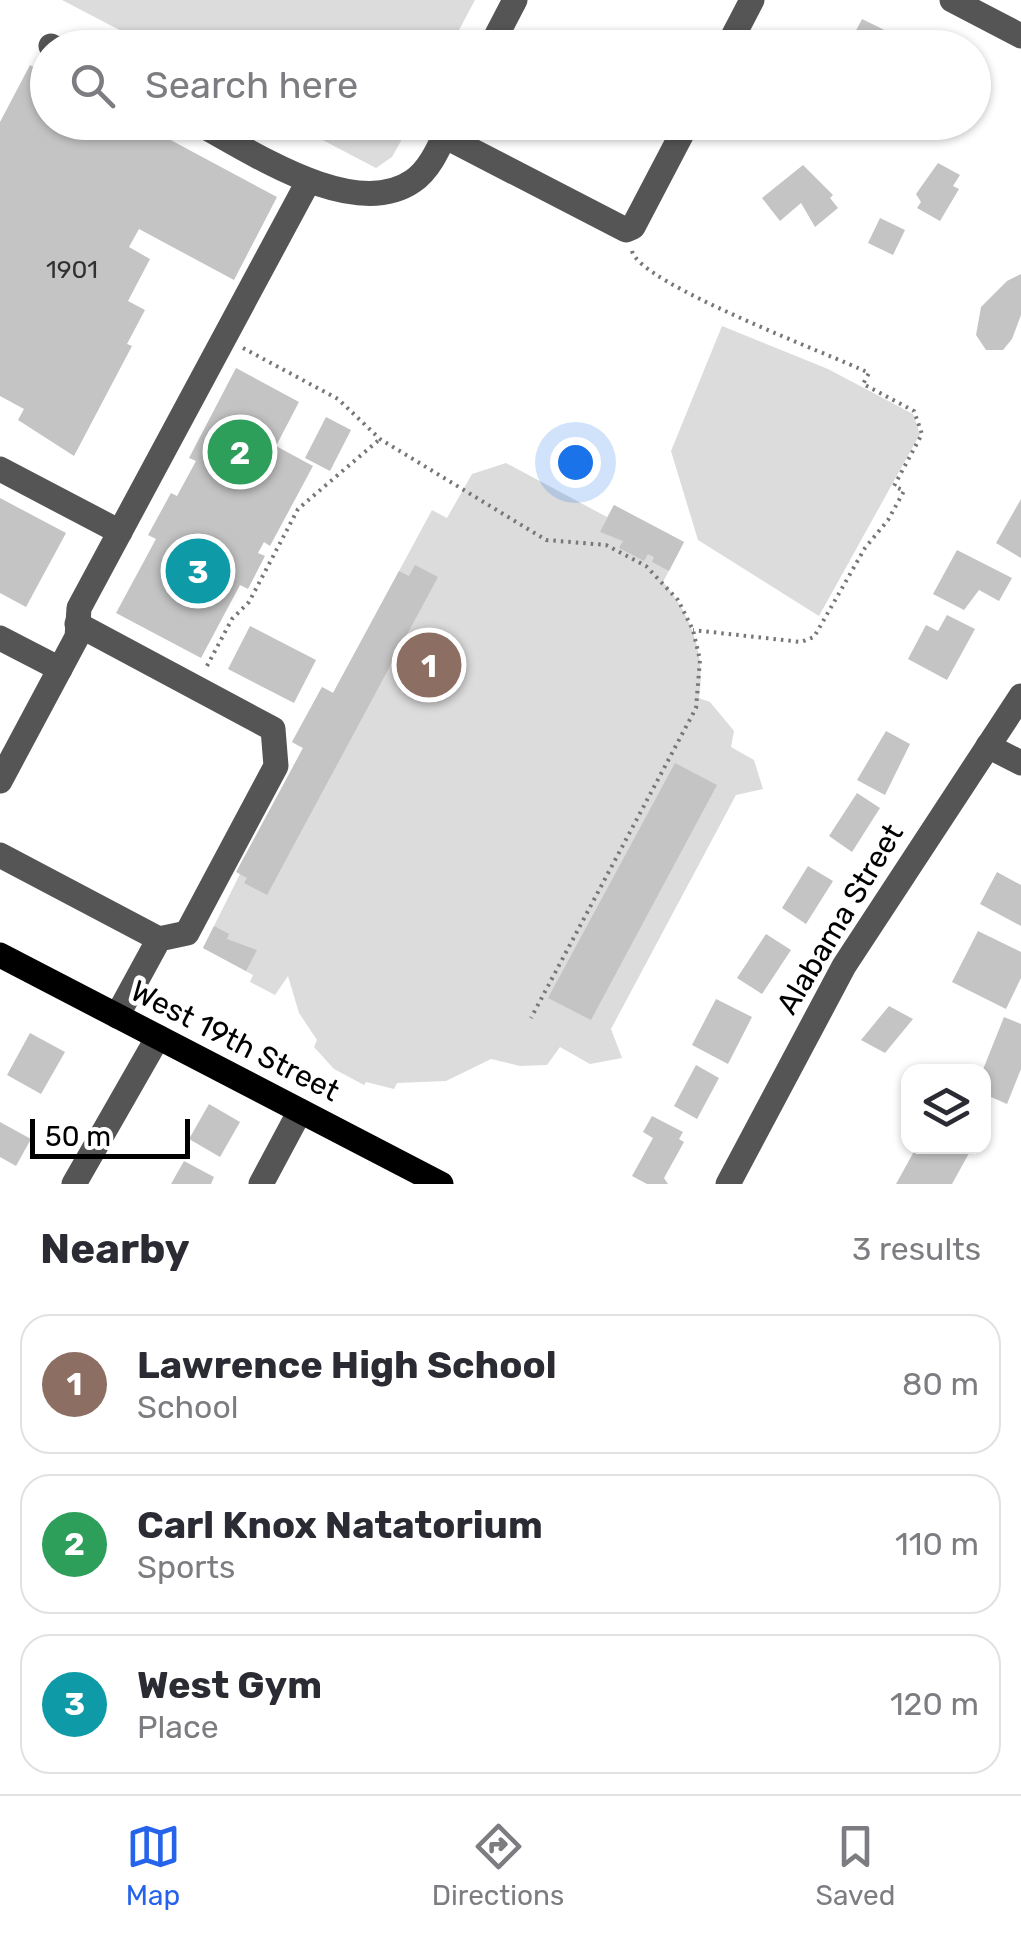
<!DOCTYPE html>
<html lang="en">
<head>
<meta charset="utf-8">
<style>
  body { margin:0; font-family:Rubik,sans-serif; background:#f2f2f3; color:#2b2b33 }
  .controls { position:absolute; right:30px; bottom:30px; display:grid; overflow:hidden; border-radius:20px; box-shadow:0 2px 8px #0004 }
  .controls button { width:90px; height:90px; display:grid; place-items:center; padding:0; border:0; border-bottom:2px solid #e1e1e2; background:#fff; color:#2b2b33; font:50px sans-serif }
  .scale { position:absolute; left:30px; bottom:25px; width:160px; box-sizing:border-box; padding-left:10px; border:5px solid #000; border-top:0; font-size:28px; line-height:35px; white-space:nowrap; color:#000; -webkit-text-stroke:8px #fff; paint-order:stroke }
  .you { position:absolute; left:575px; top:462px; width:35px; height:35px; margin:-25px; border:8px solid #fff; border-radius:50%; background:#1a73e8; box-shadow:0 0 0 15px #1a73e833 }
  .badge { display:grid; place-items:center; width:65px; height:65px; border-radius:50%; background:#2563eb; color:#fff; font-size:32px; font-weight:700 }
  .pin { position:absolute; translate:-50% -50%; border:5px solid #fff; box-shadow:0 2px 10px #0006 }
  .list { margin:0; padding:0; list-style:none }
  h2 { display:flex; justify-content:space-between; align-items:center; height:130px; margin:0; padding:0 40px; font-size:42px }
  h2 small { font-size:32px; font-weight:400; color:#7c7c81 }
  .list li { display:grid; grid-template-columns:65px 1fr auto; gap:30px; align-items:center; box-sizing:border-box; height:140px; margin:0 20px 20px; padding:0 20px; border:2px solid #e1e1e2; border-radius:30px }
  .list b { display:block; font-size:38px; white-space:nowrap }
  .list p { margin:0; font-size:32px; white-space:nowrap; color:#7c7c81 }
  .list em { font-size:32px; font-style:normal; color:#7c7c81 }
  .icon { flex:none; width:55px; height:55px; fill:none; stroke:currentColor; stroke-width:2; stroke-linecap:round; stroke-linejoin:round }
  .map { position:relative; flex:none; width:1021px; height:1184px; overflow:hidden }
  .search { position:absolute; background:#fff; box-shadow:0 2px 8px #0004; left:30px; right:30px; top:30px; height:110px; display:flex; align-items:center; gap:25px; box-sizing:border-box; padding:0 35px; border-radius:55px; color:#7c7c81; font-size:38px }
  .sheet { height:610px; background:#fff }
  nav { display:flex; justify-content:space-around; align-items:center; box-sizing:border-box; height:140px; border-top:2px solid #e1e1e2; background:#fff; font-size:28px; color:#7c7c81 }
  nav a { display:grid; justify-items:center; gap:5px }
  nav .on { color:#2563eb }
  .map>svg:first-child { display:block }
  .pitch { fill:#dcdcdc }
  .building { fill:#c4c4c4 }
  .lines { fill:none; stroke-linecap:round; stroke-linejoin:round }
  .path { stroke:#777; stroke-width:4; stroke-dasharray:2.5 5; stroke-linecap:butt }
  .minor { stroke:#555; stroke-width:25 }
  .major { stroke:#000; stroke-width:25 }
  .labels { text-anchor:middle; stroke-width:9; stroke-linejoin:round; paint-order:stroke }
  .number-label { font-size:25px; fill:#313131 }
  .street-label { font-size:30px; fill:#000; stroke:#fff }
</style>
</head>
<body>
<div class="map">
<svg width="1021" height="1184" viewBox="0 0 1021 1184">
  <rect width="100%" height="100%" fill="#fff"/>
  <g class="pitch">
    <polygon points="62,0 475,0 450,47 152,47"/>
    <polygon points="290,123 411,123 392,157 376,168"/>
    <polygon points="722,326 828,369 913,414 920,434 819,616 698,540 671,451"/>
    <path d="M506,463L607,517L614,505L684,542L663,582C691,615 706,654 699,698L710,702L734,731L731,747L754,760L763,789L736,795L611,1029L622,1058L590,1064L560,1047L547,1065L520,1066L491,1059L446,1081L397,1083L394,1089L366,1082L364,1085L334,1069L314,1047L317,1040L299,1013L288,976L275,995L250,982L253,975L203,948L303,748L292,742L322,687L333,693L432,510L447,518L472,474Z"/>
  </g>
  <g class="building">
    <polygon points="862,19 907,41 903,48 861,48 850,42"/>
    <polygon points="30,65 44,73 42,77 48,80 48,122 137,122 277,197 234,280 139,229 129,247 150,259 128,301 145,310 127,344 132,346 74,456 18,420 24,409 0,396 0,122"/>
    <polygon points="938,163 960,175 953,186 959,189 940,221 917,208 921,202 916,194"/>
    <polygon points="803,165 833,195 830,198 838,208 815,227 801,203 780,221 762,198"/>
    <polygon points="880,218 905,230 893,255 868,243"/>
    <polygon points="1021,274 1021,315 1012,339 1003,350 986,350 976,335 981,307 1007,281"/>
    <polygon points="236,368 299,402 276,446 313,466 270,546 264,542 258,553 265,556 248,589 240,585 201,658 116,613 156,539 148,535 171,493 177,496 196,461 189,458"/>
    <polygon points="326,417 351,430 330,471 305,458"/>
    <polygon points="0,498 66,533 26,607 0,593"/>
    <polygon points="1021,499 1021,558 996,543"/>
    <polygon points="614,505 684,542 669,571 652,562 654,557 648,554 644,561 619,548 623,541 600,532"/>
    <polygon points="957,550 1012,578 999,601 979,590 964,610 933,594"/>
    <polygon points="415,565 438,577 267,895 244,883 247,878 236,872 303,748 292,742 322,687 333,693 399,571 409,576"/>
    <polygon points="947,615 975,629 947,680 908,659 926,625 938,631"/>
    <polygon points="250,626 316,660 294,703 228,669"/>
    <polygon points="886,731 910,744 885,795 857,780"/>
    <polygon points="675,763 717,785 591,1020 548,998"/>
    <polygon points="857,793 880,808 852,852 829,836"/>
    <polygon points="808,866 833,881 806,924 782,908"/>
    <polygon points="997,872 1021,885 1021,926 980,904"/>
    <polygon points="214,926 229,934 227,939 257,950 246,971 203,948"/>
    <polygon points="978,931 1021,952 1021,978 1006,1009 952,982"/>
    <polygon points="766,934 791,950 762,994 737,978"/>
    <polygon points="716,999 752,1017 728,1064 692,1045"/>
    <polygon points="889,1006 913,1019 885,1053 861,1040"/>
    <polygon points="1004,1017 1021,1024 1021,1069 1007,1104 984,1094 982,1072"/>
    <polygon points="30,1033 65,1052 41,1094 7,1075"/>
    <polygon points="696,1065 719,1078 697,1119 674,1106"/>
    <polygon points="209,1104 240,1122 220,1157 189,1139"/>
    <polygon points="652,1116 683,1132 679,1139 684,1142 664,1178 668,1184 647,1184 632,1176 653,1138 643,1132"/>
    <polygon points="0,1122 31,1139 16,1166 0,1157"/>
    <polygon points="917,1146 973,1146 952,1184 896,1184"/>
    <polygon points="184,1161 214,1177 211,1184 171,1184"/>
  </g>
  <g class="lines">
    <g class="path">
      <path d="M632,251C640,284 830,354 869,373L863,384L914,411L922,434L894,486L904,491L888,520L865,548L814,637L801,642L693,630"/>
      <polyline points="243,348 338,399 380,439 546,540 606,545 646,566 678,600 693,630 700,660 696,708 531,1018"/>
      <polyline points="207,666 232,619 249,602 298,509 380,439"/>
    </g>
    <g class="minor">
      <polyline points="952,0 1021,36"/>
      <polyline points="51,46 54,48"/>
      <polyline points="490,48 515,0"/>
      <polyline points="727,48 752,0"/>
      <path d="M196,122C250,151 354,222 413,181C432,168 441,142 451,122"/>
      <polyline points="444,136 626,230 633,227 688,122"/>
      <polyline points="0,469 120,532"/>
      <polyline points="77,624 273,729 276,766 187,933 159,939 117,1016"/>
      <polyline points="0,638 60,669"/>
      <polyline points="988,746 1021,763"/>
      <polyline points="0,781 77,637 79,608 308,182"/>
      <polyline points="0,855 159,939"/>
      <polyline points="74,1184 158,1037"/>
      <polyline points="261,1184 300,1111"/>
      <polyline points="728,1184 844,966 1021,696"/>
    </g>
    <polyline class="major" points="0,955 441,1184"/>
  </g>
  <g class="labels">
    <g class="number-label">
      <text x="72" y="278">1901</text>
    </g>
    <g class="street-label">
      <text transform="translate(840 919) rotate(-59)" y="10">Alabama Street</text>
      <text transform="translate(235 1041) rotate(27)" y="10">West 19th Street</text>
    </g>
  </g>
</svg>
<div class="controls">
<button><svg class="icon" aria-label="layers" viewBox="0 0 24 24"><path d="M12 4l9 5-9 5-9-5zM3 14l9 5 9-5"/></svg></button>
</div>
<div class="scale">50 m</div>
<div class="you"></div>
<div class="pin badge" style="left:429px;top:665px;background:#8d6e63">1</div>
<div class="pin badge" style="left:240px;top:452px;background:#2e9e5b">2</div>
<div class="pin badge" style="left:198px;top:571px;background:#0f9aa8">3</div>
<div class="search"><svg class="icon" aria-label="search" viewBox="0 0 24 24"><circle cx="10" cy="10" r="6"/><path d="M15 15l6 6"/></svg>Search here</div>
</div>
<section class="sheet">
<h2>Nearby<small>3 results</small></h2>
<ul class="list">
<li><span class="badge" style="background:#8d6e63">1</span><div><b>Lawrence High School</b><p>School</p></div><em>80 m</em></li>
<li><span class="badge" style="background:#2e9e5b">2</span><div><b>Carl Knox Natatorium</b><p>Sports</p></div><em>110 m</em></li>
<li><span class="badge" style="background:#0f9aa8">3</span><div><b>West Gym</b><p>Place</p></div><em>120 m</em></li>
</ul>
</section>
<nav>
<a class="on"><svg class="icon" aria-label="map" viewBox="0 0 24 24"><path d="M3 6l6-2 6 2 6-2v14l-6 2-6-2-6 2zM9 4v14M15 6v14"/></svg>Map</a>
<a><svg class="icon" aria-label="directions" viewBox="0 0 24 24"><path d="M12 3l9 9-9 9-9-9zM9 14v-3h6M13 9l2 2-2 2"/></svg>Directions</a>
<a><svg class="icon" aria-label="saved" viewBox="0 0 24 24"><path d="M7 4h10v16l-5-4-5 4z"/></svg>Saved</a>
</nav>
</body>
</html>
